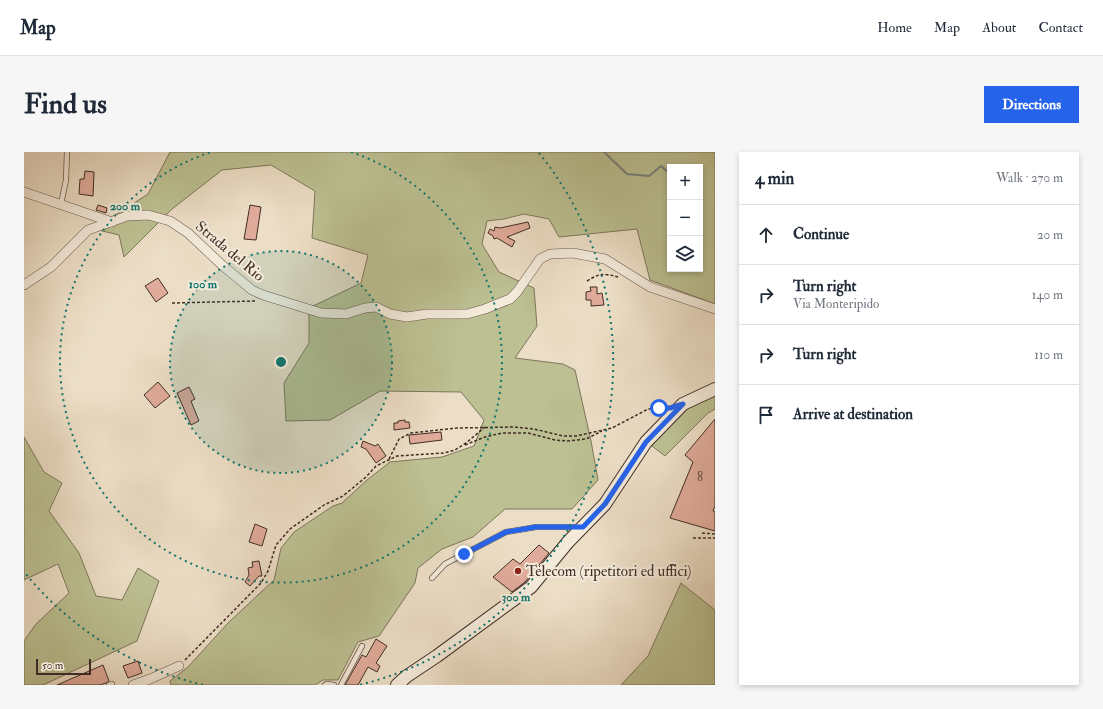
<!DOCTYPE html>
<html lang="en">
<head>
<meta charset="utf-8">
<style>
  body { margin:0; font-family:"IM FELL Double Pica",serif; background:#f6f6f7; color:#1f2937 }
  .controls { position:absolute; right:12px; top:12px; display:grid; overflow:hidden; border-radius:0px; box-shadow:0 2px 6px #0003 }
  .controls button { width:36px; height:36px; display:grid; place-items:center; padding:0; border:0; border-bottom:1px solid #e0e1e3; background:#fff; color:#1f2937; font:20px sans-serif }
  .scale { position:absolute; left:12px; bottom:10px; width:55px; box-sizing:border-box; padding-left:4px; border:2px solid #412d25; border-top:0; font-size:11px; line-height:14px; white-space:nowrap; color:#412d25; -webkit-text-stroke:3px #f3eada; paint-order:stroke }
  .stop { position:absolute; width:12px; height:12px; margin:-9px; border:3px solid #2563eb; border-radius:50%; background:#fff }
  .stop.end { background:#2563eb; border-color:#fff; box-shadow:0 1px 4px #0008 }
  .list { margin:0; padding:0; list-style:none }
  h2 { display:flex; justify-content:space-between; align-items:center; height:52px; margin:0; padding:0 16px; font-size:17px }
  h2 small { font-size:13px; font-weight:400; color:#747a83 }
  .list li { display:grid; grid-template-columns:26px 1fr auto; gap:12px; align-items:center; box-sizing:border-box; height:60px; padding:0 16px; border-top:1px solid #e0e1e3 }
  .list b { display:block; font-size:15px; white-space:nowrap }
  .list p { margin:0; font-size:13px; white-space:nowrap; color:#747a83 }
  .list em { font-size:13px; font-style:normal; color:#747a83 }
  .icon { flex:none; width:22px; height:22px; fill:none; stroke:currentColor; stroke-width:2; stroke-linecap:round; stroke-linejoin:round }
  .map { position:relative; flex:none; width:691px; height:533px; overflow:hidden; border-radius:0px }
  header { display:flex; align-items:center; gap:24px; box-sizing:border-box; height:56px; padding:0 20px; background:#fff; border-bottom:1px solid #e0e1e3 }
  header strong { font-size:19px }
  nav { display:flex; gap:22px; margin-inline-start:auto; font-size:14px }
  .intro { display:flex; align-items:center; justify-content:space-between; box-sizing:border-box; height:96px; padding:0 24px }
  h1 { margin:0; font-size:28px }
  .button { padding:10px 18px; border-radius:0px; background:#2563eb; color:#fff; font-size:14px; font-weight:700 }
  main { display:flex; gap:24px; padding:0 24px }
  aside { flex:1; background:#fff; border-radius:0px; box-shadow:0 2px 6px #0003 }
  .map>svg:first-child { display:block }
  .green { fill:#bcc092; stroke:#7e765c; fill-rule:evenodd }
  .lines { fill:none; stroke-linecap:round; stroke-linejoin:round }
  .stream { stroke:#76837d; stroke-width:2 }
  .building { fill:#e0ab9a; stroke:#412d25 }
  .lane-casing { stroke:#6c594d; stroke-width:6 }
  .street-casing { stroke:#6c594d; stroke-width:10 }
  .secondary-casing { stroke:#412d25; stroke-width:14 }
  .path { stroke:#412d25; stroke-width:1.5; stroke-dasharray:3 2; stroke-linecap:butt }
  .lane { stroke:#f3eada; stroke-width:4.5 }
  .street { stroke:#f3eada; stroke-width:9 }
  .secondary { stroke:#f3eada; stroke-width:12 }
  .route { stroke:#2563eb; stroke-width:5 }
  .ring { fill:none; stroke:#0f766e; stroke-width:2; stroke-dasharray:2 4 }
  .poi-dot { fill:#8f2418; stroke:#f3eada; stroke-width:1.5 }
  .labels { text-anchor:middle; stroke-width:4; stroke-linejoin:round; paint-order:stroke }
  .number-label { font-size:13px; fill:#694c42 }
  .street-label { font-size:15px; fill:#412d25; stroke:#f3eada }
  .poi-label { font-size:15px; fill:#412d25; stroke:#f3eada; text-anchor:start }
  .centre { fill:#0f766e; stroke:#f3eada; stroke-width:2 }
  .ring-label { font-size:12px; text-anchor:middle; font-weight:bold; fill:#0f766e; stroke:#f3eada; stroke-width:4; stroke-linejoin:round; paint-order:stroke }
</style>
</head>
<body>
<header>
<strong>Map</strong>
<nav><a>Home</a><a>Map</a><a>About</a><a>Contact</a></nav>
</header>
<div class="intro"><h1>Find us</h1><a class="button">Directions</a></div>
<main>
<div class="map">
<svg width="691" height="533" viewBox="0 0 691 533">
  <rect width="100%" height="100%" fill="#ecdec6"/>
  <filter id="stains"><feTurbulence type="fractalNoise" baseFrequency=".005" numOctaves="4"/><feColorMatrix values="0 0 0 0 .2 0 0 0 0 .09 0 0 0 0 .02 0 0 0 .5 -.17"/></filter>
  <radialGradient id="worn" r=".72"><stop offset=".6" stop-color="#630" stop-opacity="0"/><stop offset="1" stop-color="#630" stop-opacity=".3"/></radialGradient>
  <g class="green">
    <path d="M146,0H691V152L626,128L613,77L535,85L525,67L500,62L480,67L463,69L458,92L475,120L510,136L513,174L491,206L539,212L551,218L567,289L574,328L548,357H481L449,385L418,397L394,416L391,431L355,484L334,490L314,528H299L291,533H147L146,529L164,515L204,471L250,428L257,396L270,380L309,354L318,351L343,328L366,310L418,305L450,294L460,268L437,240L356,239L306,268L262,269L260,231L285,191V156L337,131L344,103L288,86L291,39L247,13L198,18L148,57L100,105L95,83L70,77L124,42ZM646,15H676V117H646Z"/>
    <polygon points="691,239 691,257 684,261 641,304 624,291 661,253"/>
    <polygon points="0,285 20,320 38,331 25,359 55,401 72,444 98,448 114,416 135,429 113,489 19,533 0,533 0,489 12,472 45,441 34,412 0,428"/>
    <polygon points="657,431 691,458 691,533 597,533 624,504"/>
  </g>
  <g class="lines">
    <polyline class="stream" points="580,0 603,22 625,24 637,14 645,21 646,25"/>
  </g>
  <g class="building">
    <polygon points="61,19 70,20 69,44 55,42 56,27 60,27"/>
    <polygon points="74,53 83,56 82,61 72,58"/>
    <polygon points="226,53 237,55 232,88 220,87"/>
    <polygon points="504,70 506,76 483,85 491,89 488,95 473,86 470,87 469,84 464,81 466,77 470,79 471,75 476,76"/>
    <polygon points="134,126 144,141 132,150 121,134"/>
    <polygon points="566,135 573,135 573,142 578,141 580,153 567,154 567,148 562,148 562,140 567,139"/>
    <polygon points="134,230 146,244 131,256 120,243"/>
    <polygon points="165,235 171,247 167,249 175,269 167,273 153,241"/>
    <polygon points="691,267 691,354 689,359 691,360 691,379 646,366 669,310 661,303"/>
    <polygon points="381,268 381,270 385,270 386,276 370,278 370,271 374,271 374,269"/>
    <polygon points="417,280 418,288 386,292 385,283"/>
    <polygon points="339,289 351,294 354,292 362,304 352,311 342,297 337,295"/>
    <polygon points="231,372 243,377 238,394 225,390"/>
    <polygon points="515,393 525,401 501,430 488,440 469,425 489,407 496,412"/>
    <polygon points="235,409 238,424 235,424 226,434 221,430 225,423 224,416 229,415 228,410"/>
    <polygon points="352,487 363,494 352,511 356,514 353,520 344,515 334,533 321,533 338,503 342,505"/>
    <polygon points="114,509 118,521 104,526 99,514"/>
    <polygon points="79,513 85,529 82,531 76,533 33,533"/>
  </g>
  <g class="lines">
    <g class="lane-casing">
      <g id="lane">
        <polyline points="37,52 42,28 43,0"/>
        <polyline points="408,426 421,412 482,380 512,375 555,375"/>
        <polyline points="85,533 88,532"/>
        <polyline points="301,533 303,532 310,533"/>
        <polyline points="317,533 338,494"/>
      </g>
    </g>
    <g class="street-casing">
      <g id="street">
        <polyline points="0,40 88,70"/>
        <polyline points="0,133 27,115 64,78 103,64 124,63 146,69 164,81 199,114 228,138 239,143 297,161 322,162 341,156 352,155 366,162 383,165 403,162 443,162 461,157 486,147 493,140 516,107 526,102 549,101 581,107 626,135 691,157"/>
        <polyline points="109,533 126,527 155,514"/>
      </g>
    </g>
    <g class="secondary-casing">
      <polyline id="secondary" points="373,533 383,524 413,504 507,435 544,390 581,352 622,290 659,252 691,237"/>
    </g>
    <g class="path">
      <path d="M563,129C576,121 579,121 594,125"/>
      <polyline points="148,151 232,149"/>
      <polyline points="441,293 461,285 478,281 504,281 531,288 543,289 562,287 578,279"/>
      <polyline points="365,307 375,287 387,281 433,276 490,275 510,277 539,284 552,284 588,276 624,257 642,256"/>
      <polyline points="678,381 691,382"/>
      <polyline points="669,386 691,386"/>
      <polyline points="161,508 237,431 244,419 252,393 266,377 300,353 319,344 342,325 352,314 373,304 420,301 431,298 442,291 461,275"/>
    </g>
    <use href="#lane" class="lane"/>
    <use href="#street" class="street"/>
    <use href="#secondary" class="secondary"/>
  </g>
  <g class="lines">
    <polyline class="route" points="440,402 482,380 512,375 559,375 581,352 622,290 659,252 646,256 635,256"/>
  </g>
  <circle cx="257" cy="210" r="111" fill="#0f766e" fill-opacity=".12"/>
  <g class="ring">
    <circle cx="257" cy="210" r="111"/>
    <path d="M327 0A221 221 0 1 1 187 0"/>
    <path d="M179 533A332 332 0 0 1 1 421M515 1A332 332 0 0 1 335 533"/>
  </g>
  <circle class="poi-dot" cx="494" cy="419" r="4"/>
  <g class="labels">
    <g class="number-label">
      <text x="676" y="329">8</text>
    </g>
    <g class="street-label">
      <text transform="translate(206 99) rotate(40)" y="5">Strada del Rio</text>
    </g>
    <g class="poi-label">
      <text x="502" y="424">Telecom (ripetitori ed uffici)</text>
    </g>
  </g>
  <circle cx="257" cy="210" r="6" class="centre"/>
  <g class="ring-label">
    <text x="101" y="58">200 m</text>
    <text x="179" y="136">100 m</text>
    <text x="492" y="449">300 m</text>
  </g>
  <rect width="100%" height="100%" filter="url(#stains)"/>
  <rect width="100%" height="100%" fill="url(#worn)"/>
</svg>
<div class="controls">
<button>+</button>
<button>−</button>
<button><svg class="icon" aria-label="layers" viewBox="0 0 24 24"><path d="M12 4l9 5-9 5-9-5zM3 14l9 5 9-5"/></svg></button>
</div>
<div class="scale">50 m</div>
<div class="stop" style="left:635px;top:256px"></div>
<div class="stop end" style="left:440px;top:402px"></div>
</div>
<aside>
<h2>4 min<small>Walk · 270 m</small></h2>
<ul class="list">
<li><svg class="icon" aria-label="ahead" viewBox="0 0 24 24"><path d="M12 20V5M6 11l6-6 6 6"/></svg><div><b>Continue</b></div><em>20 m</em></li>
<li><svg class="icon" aria-label="right" viewBox="0 0 24 24"><path d="M7 20v-9h11M14 6l5 5-5 5"/></svg><div><b>Turn right</b><p>Via Monteripido</p></div><em>140 m</em></li>
<li><svg class="icon" aria-label="right" viewBox="0 0 24 24"><path d="M7 20v-9h11M14 6l5 5-5 5"/></svg><div><b>Turn right</b></div><em>110 m</em></li>
<li><svg class="icon" aria-label="arrive" viewBox="0 0 24 24"><path d="M6 21V4h12l-3 4 3 4H6"/></svg><div><b>Arrive at destination</b></div></li>
</ul>
</aside>
</main>
</body>
</html>
